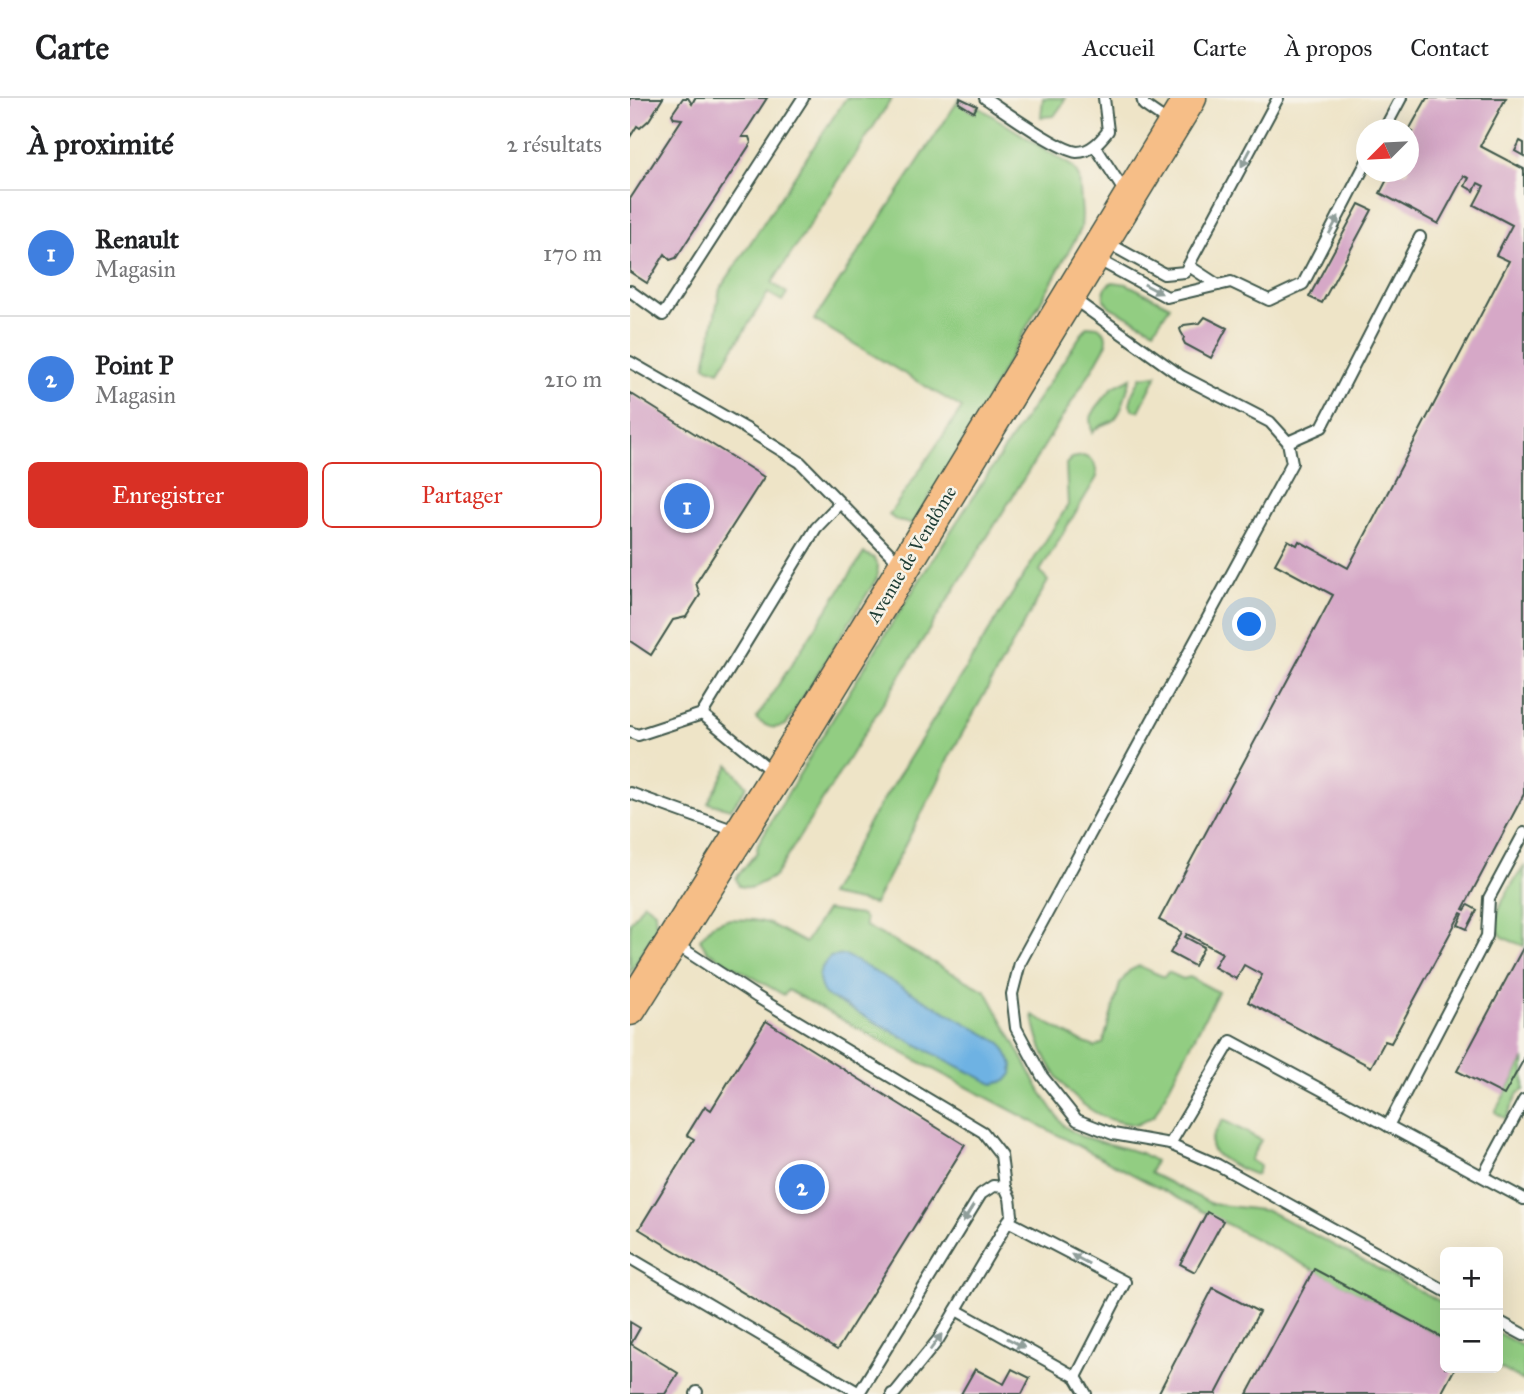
<!DOCTYPE html>
<html lang="fr">
<head>
<meta charset="utf-8">
<style>
  body { margin:0; font-family:"IM FELL Great Primer",serif; background:#f6f6f6; color:#202124 }
  .controls { position:absolute; right:21px; bottom:21px; display:grid; overflow:hidden; border-radius:10px; box-shadow:0 7px 28px #0002 }
  .controls button { width:63px; height:63px; display:grid; place-items:center; padding:0; border:0; border-bottom:2px solid #e0e0e0; background:#fff; color:#202124; font:35px sans-serif }
  .compass { position:absolute; left:726px; top:21px; width:63px; height:63px; border-radius:50%; background:#fff; box-shadow:0 7px 28px #0002; rotate:246deg }
  .you { position:absolute; left:620px; top:527px; width:24px; height:24px; margin:-18px; border:5px solid #fff; border-radius:50%; background:#1a73e8; box-shadow:0 0 0 10px #1a73e833 }
  .badge { display:grid; place-items:center; width:46px; height:46px; border-radius:50%; background:#d93025; color:#fff; font-size:23px; font-weight:700 }
  .pin { position:absolute; translate:-50% -50%; border:4px solid #fff; box-shadow:0 2px 7px #0006 }
  .list { margin:0; padding:0; list-style:none }
  h2 { display:flex; justify-content:space-between; align-items:center; height:91px; margin:0; padding:0 28px; font-size:30px }
  h2 small { font-size:23px; font-weight:400; color:#757577 }
  .list li { display:grid; grid-template-columns:46px 1fr auto; gap:21px; align-items:center; box-sizing:border-box; height:126px; padding:0 28px; border-top:2px solid #e0e0e0 }
  .list b { display:block; font-size:26px; white-space:nowrap }
  .list p { margin:0; font-size:23px; white-space:nowrap; color:#757577 }
  .list em { font-size:23px; font-style:normal; color:#757577 }
  .actions { display:flex; gap:14px; padding:21px 28px }
  .actions a { flex:1; padding:16px 0; border:2px solid #d93025; border-radius:10px; text-align:center; font-size:24px; color:#d93025 }
  .actions .main { background:#d93025; color:#fff }
  .map { position:relative; flex:none; width:894px; height:1296px; overflow:hidden }
  header { display:flex; align-items:center; gap:42px; box-sizing:border-box; height:98px; padding:0 35px; background:#fff; border-bottom:2px solid #e0e0e0 }
  header strong { font-size:33px }
  nav { display:flex; gap:38px; margin-inline-start:auto; font-size:24px }
  main { display:flex }
  aside { flex:1; background:#fff }
  .map>svg:first-child { display:block }
  .green { fill:#92cd82; stroke:#58855b; stroke-width:2 }
  .water { fill:#6eb2e3; stroke:#46788c; stroke-width:2 }
  .building { fill:#d6a8c7 }
  .lines { fill:none; stroke-linecap:round; stroke-linejoin:round }
  .service-casing { stroke:#3e564a; stroke-width:14 }
  .primary-casing { stroke:#3e564a; stroke-width:35 }
  .service { stroke:#fff; stroke-width:10 }
  .primary { stroke:#f6be87; stroke-width:32 }
  .oneway { fill:#8f9e9a }
  .labels { text-anchor:middle; stroke-width:5; stroke-linejoin:round; paint-order:stroke }
  .street-label { font-size:19px; fill:#1f3d34; stroke:#f7f3e8 }
</style>
</head>
<body>
<header>
<strong>Carte</strong>
<nav><a>Accueil</a><a>Carte</a><a>À propos</a><a>Contact</a></nav>
</header>
<main>
<aside>
<h2>À proximité<small>2 résultats</small></h2>
<ul class="list">
<li><span class="badge" style="background:#3f7fe0">1</span><div><b>Renault</b><p>Magasin</p></div><em>170 m</em></li>
<li><span class="badge" style="background:#3f7fe0">2</span><div><b>Point P</b><p>Magasin</p></div><em>210 m</em></li>
</ul>
<div class="actions"><a class="main">Enregistrer</a><a>Partager</a></div>
</aside>
<div class="map">
<svg width="894" height="1296" viewBox="0 0 894 1296">
  <rect width="100%" height="100%" fill="#f7f3e8"/>
  <filter id="ink" filterUnits="userSpaceOnUse"><feTurbulence type="fractalNoise" baseFrequency=".0143" numOctaves="2"/><feDisplacementMap in="SourceGraphic" scale="14" xChannelSelector="R" yChannelSelector="G"/><feConvolveMatrix kernelMatrix="1 2 1 2 8 2 1 2 1" color-interpolation-filters="sRGB"/></filter>
  <filter id="wash" filterUnits="userSpaceOnUse"><feTurbulence type="fractalNoise" baseFrequency=".00686" numOctaves="4" result="noise"/><feDisplacementMap in="SourceGraphic" scale="28" xChannelSelector="R" yChannelSelector="G"/><feGaussianBlur stdDeviation="1.57" result="paint"/><feColorMatrix in="noise" values="0 0 0 0 0 0 0 0 0 0 0 0 0 0 0 0 0 1.4 0 .05"/><feComposite in="paint" operator="in"/></filter>
  <g filter="url(#wash)">
    <rect width="100%" height="100%" fill="#eee4c7"/>
    <g class="green">
      <polygon points="216,0 262,0 142,185 157,195 152,203 138,195 89,273 75,268 90,191"/>
      <polygon points="330,0 329,5 344,14 347,8 443,69 449,79 452,117 451,131 341,330 283,426 267,423 259,417 332,310 184,222"/>
      <polygon points="413,0 435,0 432,7 424,18 411,19"/>
      <path d="M483,184L497,186L540,208L524,232L480,209L474,202C474,193 474,188 483,184Z"/>
      <path d="M457,228L468,229L475,235L477,245L463,270L145,778L121,790L109,788L106,780L127,754L128,746C231,570 342,397 457,228Z"/>
      <polygon points="527,277 509,313 503,312 500,306 503,294 511,279"/>
      <path d="M501,280C496,293 493,316 482,323C474,327 468,327 462,335L460,321L466,310L483,289Z"/>
      <path d="M453,358C466,362 465,366 467,379L410,473L418,483L319,659L308,684L244,806L199,797L237,728L438,407L436,366L442,360Z"/>
      <path d="M234,455L244,460L248,468L247,480L156,627C142,632 137,629 126,621Z"/>
      <polygon points="99,667 117,688 101,711 78,705"/>
      <path d="M894,769V848C888,845 879,843 873,839C853,822 884,784 894,769Z"/>
      <polygon points="14,805 25,813 26,830 0,875 0,825"/>
      <polygon points="196,812 230,817 235,821 235,828 356,893 411,994 434,1028 450,1038 511,1055 525,1063 520,1075 582,1106 639,1113 815,1206 815,1241 299,969 158,892 154,897 77,853 70,841 82,827 97,821 123,822 138,825 175,845"/>
      <path d="M509,868L534,879L538,874L553,881L560,879L588,894L524,1018L506,1027C497,1025 487,1024 479,1021C436,1004 409,960 403,917L452,944L465,949L473,945L490,886L499,873Z"/>
      <polygon points="894,961 894,992 888,995 876,1021 865,1014"/>
      <path d="M593,1022L631,1042L620,1062L630,1068L626,1077C614,1072 583,1061 581,1047C580,1038 589,1029 593,1022Z"/>
      <polygon points="868,1235 894,1249 894,1283 868,1269"/>
    </g>
    <path class="water" d="M215,857L371,945L383,967L382,976L376,983L363,986L306,957L195,897C185,880 188,872 200,859Z"/>
    <g id="blocks">
      <g class="building">
        <polygon points="0,0 33,0 19,22 10,30 7,28 0,39"/>
        <polygon points="53,0 58,0 62,6 65,0 137,0 112,39 119,39 121,45 46,160 40,162 35,156 17,185 0,174 0,101 52,21 44,20 42,16"/>
        <polygon points="330,0 347,8 344,14 329,5"/>
        <polygon points="797,0 876,0 850,48 894,71 894,696 833,811 835,812 838,807 847,812 837,831 828,827 833,816 831,815 761,945 755,943 741,969 618,904 632,877 614,867 606,881 584,869 592,855 557,836 555,839 574,849 564,868 540,855 552,834 529,822 703,497 645,466 658,442 667,447 669,443 718,470 879,163 866,157 882,127 844,107 854,88 848,85 844,93 835,88 839,80 834,78 808,126 750,95 761,74 778,74 778,41 783,34 779,32"/>
        <polygon points="890,43 894,45 894,58 885,53"/>
        <polygon points="729,106 742,112 692,205 679,199"/>
        <polygon points="575,219 597,230 581,260 555,246 553,242 554,239 551,234 550,231 554,227 570,225"/>
        <polygon points="0,295 134,379 66,485 70,497 56,519 43,522 21,557 0,543"/>
        <polygon points="894,848 894,961 874,997 827,973"/>
        <polygon points="136,923 335,1047 207,1252 9,1131 64,1041 57,1037 75,1008 81,1012"/>
        <polygon points="577,1114 593,1123 565,1174 550,1166"/>
        <polygon points="684,1171 815,1241 815,1270 825,1270 811,1296 617,1296"/>
        <polygon points="583,1190 629,1214 586,1296 528,1296"/>
        <polygon points="0,1224 10,1230 1,1246 48,1275 35,1296 0,1296"/>
        <polygon points="345,1271 374,1286 382,1271 400,1280 392,1296 331,1296"/>
      </g>
    </g>
  </g>
  <g filter="url(#ink)">
    <use href="#blocks" fill-opacity="0" stroke="#3e564a" stroke-width="2"/>
    <g class="lines">
      <g class="service-casing">
        <g id="service">
          <path d="M355,0C373,12 428,52 447,54C461,54 470,43 478,33L474,0"/>
          <polyline points="512,0 514,7 540,25"/>
          <polyline points="754,32 771,0"/>
          <polyline points="465,48 496,96"/>
          <polyline points="476,144 534,176 555,174 648,0"/>
          <polyline points="465,160 537,199 601,184 639,202 673,186 736,65"/>
          <polyline points="559,168 588,187"/>
          <polyline points="0,193 33,217 173,0"/>
          <polyline points="441,199 551,278 640,324 658,344 662,365 390,865 382,896 386,930 412,978 447,1022 483,1036 540,1046 588,1067 815,1193"/>
          <polyline points="0,264 115,330 170,364 271,467"/>
          <polyline points="658,344 692,329 790,139"/>
          <polyline points="0,634 8,637 72,616"/>
          <polyline points="145,676 72,616 186,430 210,405"/>
          <polyline points="0,695 108,734"/>
          <polyline points="44,845 127,899 353,1034 371,1057 375,1089"/>
          <polyline points="758,1028 857,838 859,800 894,735"/>
          <polyline points="540,1046 601,943 894,1101"/>
          <polyline points="853,1078 894,1002"/>
          <polyline points="0,1160 231,1296"/>
          <polyline points="326,1212 446,1279 495,1184 378,1123"/>
          <polyline points="868,1223 894,1237"/>
          <polyline points="446,1279 456,1296"/>
          <polyline points="229,1295 351,1096 363,1088 375,1089 380,1100 382,1117 308,1242 265,1295 262,1296"/>
          <polyline points="66,1296 67,1294"/>
        </g>
      </g>
      <g class="primary-casing">
        <polyline id="primary" points="0,911 158,659 560,0"/>
      </g>
      <use href="#service" class="service"/>
      <use href="#primary" class="primary"/>
    </g>
    <defs><path id="oneway-solid" d="M-6-.8H1V-3.2L6.5 0L1 3.2V.8H-6Z" transform="scale(1.75)"/></defs>
    <g class="oneway">
      <use href="#oneway-solid" transform="translate(616 60) rotate(118)"/>
      <use href="#oneway-solid" transform="translate(704 127) rotate(-62)"/>
      <use href="#oneway-solid" transform="translate(523 191) rotate(28)"/>
      <use href="#oneway-solid" transform="translate(338 1116) rotate(122)"/>
      <use href="#oneway-solid" transform="translate(450 1161) rotate(-152)"/>
      <use href="#oneway-solid" transform="translate(306 1244) rotate(-54)"/>
      <use href="#oneway-solid" transform="translate(386 1245) rotate(29)"/>
    </g>
  </g>
  <g class="labels">
    <g class="street-label">
      <text transform="translate(281 456) rotate(-59)" y="7">Avenue de Vendôme</text>
    </g>
  </g>
</svg>
<div class="controls">
<button>+</button>
<button>−</button>
</div>
<svg class="compass" viewBox="-18 -18 36 36"><path d="M0-13l5 13h-10z" fill="#e53935"/><path d="M0 13l5-13h-10z" fill="#757577"/></svg>
<div class="you"></div>
<div class="pin badge" style="left:57px;top:408px;background:#3f7fe0">1</div>
<div class="pin badge" style="left:172px;top:1089px;background:#3f7fe0">2</div>
</div>
</main>
</body>
</html>
